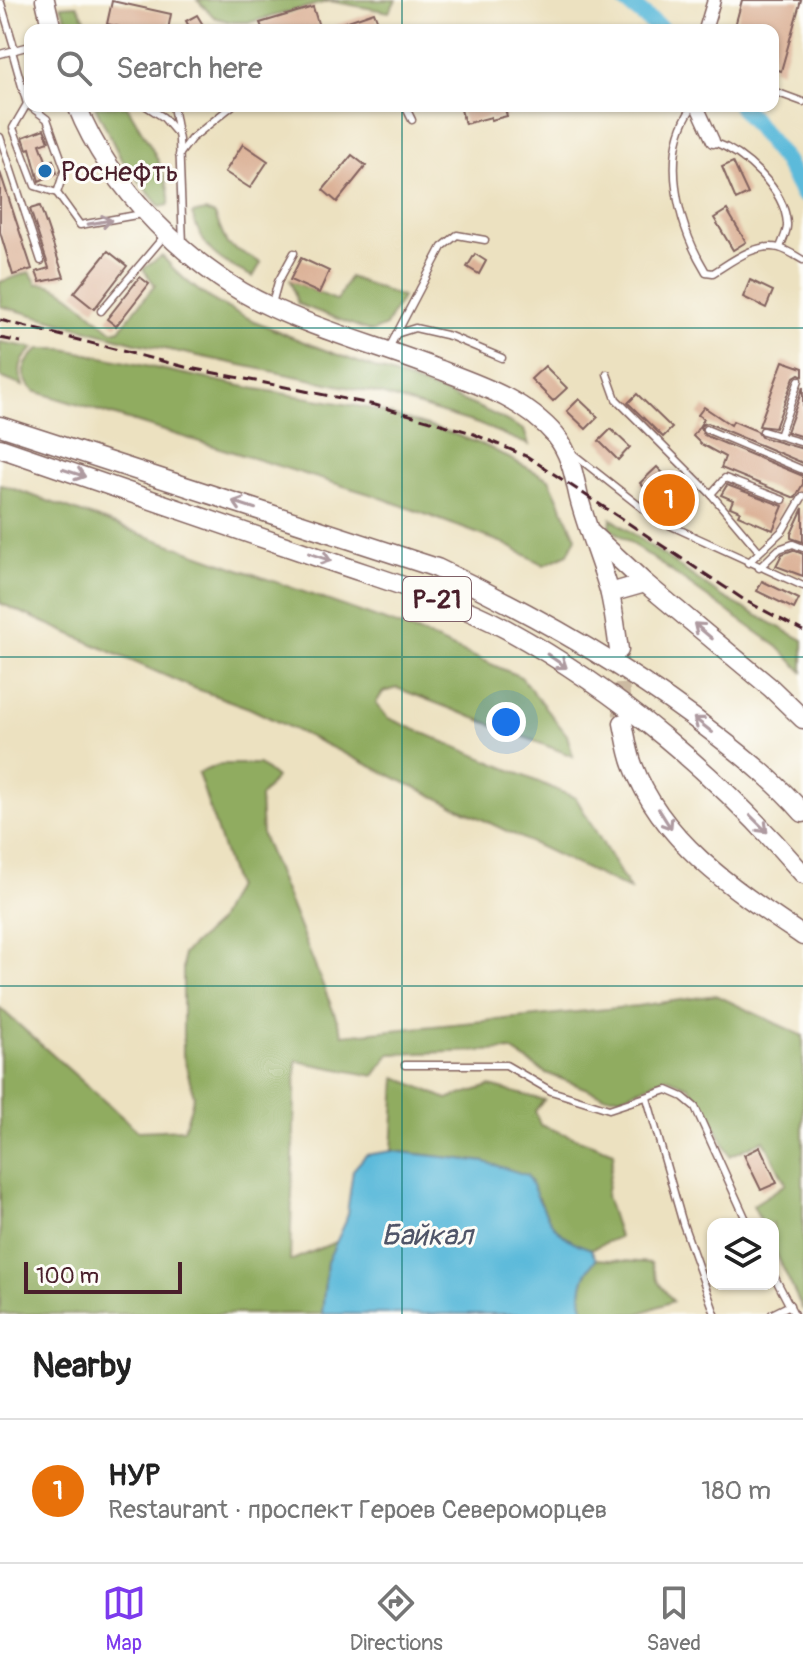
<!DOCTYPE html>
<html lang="en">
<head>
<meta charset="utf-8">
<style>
  body { margin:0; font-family:Pangolin,sans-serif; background:#f6f6f6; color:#222 }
  .controls { position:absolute; right:24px; bottom:24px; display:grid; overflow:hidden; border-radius:16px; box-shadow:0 2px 6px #0004 }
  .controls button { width:72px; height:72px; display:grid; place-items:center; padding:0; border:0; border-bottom:2px solid #e0e0e0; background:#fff; color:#222; font:40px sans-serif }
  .scale { position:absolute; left:24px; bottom:20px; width:158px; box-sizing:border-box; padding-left:8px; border:4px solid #4a1f2b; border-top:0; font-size:22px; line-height:28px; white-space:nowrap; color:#4a1f2b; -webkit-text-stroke:6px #fdfcf7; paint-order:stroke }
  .you { position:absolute; left:506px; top:722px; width:28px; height:28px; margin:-20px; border:6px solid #fff; border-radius:50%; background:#1a73e8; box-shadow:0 0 0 12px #1a73e833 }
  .badge { display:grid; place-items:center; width:52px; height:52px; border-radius:50%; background:#7c3aed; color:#fff; font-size:26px; font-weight:700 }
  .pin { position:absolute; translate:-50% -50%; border:4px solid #fff; box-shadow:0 2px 8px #0006 }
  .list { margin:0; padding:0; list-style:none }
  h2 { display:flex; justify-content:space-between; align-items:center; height:104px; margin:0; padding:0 32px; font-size:34px }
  h2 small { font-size:26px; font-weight:400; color:#767676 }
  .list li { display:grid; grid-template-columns:52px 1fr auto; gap:24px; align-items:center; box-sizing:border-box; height:144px; padding:0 32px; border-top:2px solid #e0e0e0 }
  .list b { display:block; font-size:30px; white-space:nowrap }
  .list p { margin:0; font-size:26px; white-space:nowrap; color:#767676 }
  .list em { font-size:26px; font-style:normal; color:#767676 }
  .icon { flex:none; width:44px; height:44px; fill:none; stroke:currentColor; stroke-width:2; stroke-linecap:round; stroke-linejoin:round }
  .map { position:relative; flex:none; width:803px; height:1314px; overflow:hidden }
  .search { position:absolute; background:#fff; box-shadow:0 2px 6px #0004; left:24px; right:24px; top:24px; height:88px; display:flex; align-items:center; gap:20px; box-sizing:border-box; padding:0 28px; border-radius:16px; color:#767676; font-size:30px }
  .sheet { height:248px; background:#fff }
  nav { display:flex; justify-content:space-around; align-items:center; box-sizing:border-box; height:112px; border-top:2px solid #e0e0e0; background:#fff; font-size:22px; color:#767676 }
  nav a { display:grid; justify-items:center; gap:4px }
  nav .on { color:#7c3aed }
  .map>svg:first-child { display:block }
  .forest { fill:#90ac60; stroke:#6d6646; stroke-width:2 }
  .water { fill:#5cbada; stroke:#536c82; stroke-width:2 }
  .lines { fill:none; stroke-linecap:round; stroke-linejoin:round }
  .river { stroke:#5cbada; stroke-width:18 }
  .building { fill:#dcb298 }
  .primary-tunnel { stroke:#ccbaa2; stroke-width:18; stroke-dasharray:18 9; stroke-linecap:butt }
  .service-casing { stroke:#83635f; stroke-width:9 }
  .minor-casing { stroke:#83635f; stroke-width:15 }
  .primary-casing { stroke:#83635f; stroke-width:21 }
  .service { stroke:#fff; stroke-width:6 }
  .minor { stroke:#fff; stroke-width:12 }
  .primary { stroke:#fff; stroke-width:18 }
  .rail { stroke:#4a1f2b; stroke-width:3; stroke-dasharray:12 6; stroke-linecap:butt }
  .oneway { stroke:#ae9aa0 }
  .grid { fill:none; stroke:#0f766e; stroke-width:2; stroke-opacity:0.55 }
  .poi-dot { fill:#1f6fb2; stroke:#fdfcf7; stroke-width:3 }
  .labels { text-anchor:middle; stroke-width:6; stroke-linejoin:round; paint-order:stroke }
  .shield { fill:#fdfcf7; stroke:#806168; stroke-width:2 }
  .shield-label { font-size:26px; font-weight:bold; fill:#4a1f2b }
  .poi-label { font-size:28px; fill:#4a1f2b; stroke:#fdfcf7; text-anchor:start }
  .water-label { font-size:30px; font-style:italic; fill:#505568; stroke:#fdfcf7 }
</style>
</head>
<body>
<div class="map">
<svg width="803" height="1314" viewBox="0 0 803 1314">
  <rect width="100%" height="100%" fill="#fdfcf7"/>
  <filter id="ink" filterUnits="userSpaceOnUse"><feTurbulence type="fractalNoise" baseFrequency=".0125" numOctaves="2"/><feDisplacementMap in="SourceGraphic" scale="16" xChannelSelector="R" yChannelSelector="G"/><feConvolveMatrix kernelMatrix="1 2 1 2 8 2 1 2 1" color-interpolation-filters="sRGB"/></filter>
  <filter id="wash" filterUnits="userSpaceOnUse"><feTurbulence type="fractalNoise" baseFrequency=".006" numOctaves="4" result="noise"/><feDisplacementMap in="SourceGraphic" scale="32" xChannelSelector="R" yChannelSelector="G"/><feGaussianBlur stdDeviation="1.8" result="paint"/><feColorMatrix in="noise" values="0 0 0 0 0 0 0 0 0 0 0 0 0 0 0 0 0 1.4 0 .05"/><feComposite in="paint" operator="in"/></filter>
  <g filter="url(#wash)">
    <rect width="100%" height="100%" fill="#ece1c0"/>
    <g class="forest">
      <polygon points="197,0 396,0 389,12 330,1 251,22 231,22 214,17"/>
      <polygon points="77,5 91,30 71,30 61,6"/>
      <path d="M95,106H127C142,133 172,174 169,205L160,207L121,159Z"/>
      <path d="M205,211L215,215L227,244L261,263L253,277C218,260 204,252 192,214Z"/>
      <path d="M162,256C197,297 225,308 273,329C355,366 445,386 524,430L529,445L478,424L380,394L136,343L0,306V282L30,272L37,284C64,281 91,316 112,331L120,329L155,285L143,269Z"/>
      <polygon points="349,277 402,297 386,326 372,332 298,304 290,280 337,301"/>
      <path d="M0,342L34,348C20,360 17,368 23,386L0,377Z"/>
      <path d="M39,349H64L251,388L368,408L451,433L488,447L549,479L576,537L568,554L544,565L503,543L376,496L34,391C17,374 23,363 39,349Z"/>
      <polygon points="0,484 422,634 521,677 567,735 573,756 397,688 383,692 376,703 388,718 576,798 630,890 249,708 191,687 0,603"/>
      <polygon points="611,518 721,596 803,640 803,672 778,647 610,528"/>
      <polygon points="221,764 259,764 276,778 260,797 262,835 343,1035 637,1006 716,995 803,1036 803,1310 773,1247 773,1224 762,1224 753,1205 786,1184 764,1140 730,1156 710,1116 689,1086 666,1077 623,1096 605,1096 546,1073 511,1050 390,1054 374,1076 296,1061 290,1261 338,1241 327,1262 322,1314 0,1314 0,1008 138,1131 184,1129 194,1096 183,1055 183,954 217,923 235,886 198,773"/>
      <polygon points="396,1077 447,1099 490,1086 544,1100 535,1111 540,1125 614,1152 606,1196 619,1237 591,1249 574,1244 550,1225 539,1198 485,1162 392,1151"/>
      <path d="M596,1259L651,1263L658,1282L673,1301L638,1314H585C577,1293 582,1276 596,1259Z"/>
    </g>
    <path class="water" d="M392,1151L485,1162L527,1175C546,1212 548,1235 591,1249L596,1259C582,1276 577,1293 585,1314H322L327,1262L346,1221L353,1170L366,1155Z"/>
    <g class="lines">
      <g class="river">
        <polyline points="625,0 662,30"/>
        <polyline points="741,106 785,161 803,194"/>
      </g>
    </g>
    <g id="blocks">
      <g class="building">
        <polygon points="742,0 801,0 781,71 773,69 773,30 734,30"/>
        <polygon points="112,1 171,14 168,30 133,30 107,24"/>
        <polygon points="313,7 320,30 263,30 260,23"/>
        <polygon points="374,12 381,30 325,30 325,29"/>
        <polygon points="197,15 206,30 191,30 186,21"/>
        <polygon points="460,106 504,106 507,116 491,120 491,117 465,124"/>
        <polygon points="44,129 49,141 40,144 47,163 53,160 57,173 39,181 30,148 27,149 23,137"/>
        <polygon points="243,144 268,161 250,188 225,172"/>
        <polygon points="352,155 366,166 337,202 323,190"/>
        <polygon points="733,162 748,194 736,200 722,167"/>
        <polygon points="0,172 32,269 13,275 0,232"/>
        <polygon points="40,206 64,277 40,282 36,272 49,268 30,209"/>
        <polygon points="727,210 746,242 733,250 714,218"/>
        <polygon points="108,251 127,266 94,309 74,293"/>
        <polygon points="475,254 486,261 479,274 467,267"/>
        <polygon points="301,258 329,271 319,293 290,280"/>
        <polygon points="140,277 149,284 116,326 107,319"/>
        <polygon points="750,280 773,291 766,308 743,297"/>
        <polygon points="783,361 803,368 803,376 799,374 794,377 775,428 759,426"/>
        <polygon points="545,366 567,388 553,401 531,379"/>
        <polygon points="803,387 803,437 787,432"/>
        <polygon points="637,394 672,428 663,437 628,403"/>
        <polygon points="579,399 598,417 586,429 567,411"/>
        <polygon points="704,407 731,425 733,421 757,431 761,437 803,449 803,463 708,423 703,424 700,427 704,435 803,476 803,484 795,498 721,468 725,457 701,444 693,436 704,419 698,415"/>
        <polygon points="611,429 630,447 618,460 599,441"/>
        <polygon points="657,467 686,497 669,513 640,483"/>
        <polygon points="727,485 783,506 773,530 738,515 740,511 730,507 733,500 721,495"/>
        <polygon points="803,508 803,542 791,538 791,534"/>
        <polygon points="793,550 803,554 803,576 776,566 782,554"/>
        <polygon points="762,581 799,599 794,609 757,591"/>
        <polygon points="760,1147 777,1183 761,1190 744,1155"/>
      </g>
    </g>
  </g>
  <g filter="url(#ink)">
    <use href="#blocks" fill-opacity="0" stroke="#83635f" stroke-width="2"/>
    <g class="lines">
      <polyline class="primary-tunnel" points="619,657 622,715"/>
      <g class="service-casing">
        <g id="service">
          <polyline points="1,3 15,50"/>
          <polyline points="12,51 27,104 47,119 65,169 57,193 80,225 142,214"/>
          <polyline points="0,54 30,46"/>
          <polyline points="773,91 803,102"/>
          <polyline points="27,104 13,128 35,186 57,193"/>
          <polyline points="146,106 163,117 175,131"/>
          <polyline points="173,106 179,140 183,244"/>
          <polyline points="405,106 412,120"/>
          <path d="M693,106C659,154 678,226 706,272L713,273C731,262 756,242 779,248C787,250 796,256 803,260"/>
          <polyline points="0,137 41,261"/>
          <path d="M714,142C744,153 785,189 787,224C788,231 782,241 780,248"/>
          <polyline points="179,155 191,139 232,106"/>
          <polyline points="272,304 278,282 294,253"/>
          <polyline points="101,311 166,234"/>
          <polyline points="396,334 415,328 450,336 502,358"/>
          <polyline points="388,350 442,247 457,235 485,240"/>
          <polyline points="607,374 616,399 711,494"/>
          <polyline points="706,429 803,470"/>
          <polyline points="763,431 803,443"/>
          <polyline points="779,436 799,380"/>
          <polyline points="572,453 656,519 803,586"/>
          <polyline points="759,551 711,494 725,478 783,500"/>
          <polyline points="748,563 783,530 803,496"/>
          <polyline points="759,568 779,549 793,544 803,548"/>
          <polyline points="405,1065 506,1065 551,1091 609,1109 667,1090 683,1097 695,1107 748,1224"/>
          <polyline points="647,1098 683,1224 715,1314"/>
          <polyline points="773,1274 794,1314"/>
          <polyline points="772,1314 790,1305"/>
        </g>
      </g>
      <g class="minor-casing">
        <g id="minor">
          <polyline points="705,30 714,0"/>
          <polyline points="697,106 713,141"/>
        </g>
      </g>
      <g class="primary-casing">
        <g id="primary">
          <polyline points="45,0 52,30"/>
          <path d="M77,106C109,187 192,271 271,307C322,331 377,346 430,366C474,383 524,398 556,436C571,455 574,476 579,498C587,529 600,559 609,590C614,610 616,630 619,650"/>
          <path d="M0,426L437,568C536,615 631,668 716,735C747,759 778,784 803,813"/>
          <path d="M0,448C110,486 221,523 332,562C390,582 452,600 506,629C619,691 720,777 803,874"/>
          <polyline points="592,534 645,583 771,688 803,719"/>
          <polyline points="610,593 645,583"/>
          <path d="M623,723C626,737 628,752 633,765C662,843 738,892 803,936"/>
        </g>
      </g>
      <use href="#service" class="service"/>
      <use href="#minor" class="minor"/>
      <use href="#primary" class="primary"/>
      <g class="rail">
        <polyline points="0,320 185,367 375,405 469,432 528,457 746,601 803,631"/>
        <polyline points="0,338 21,342"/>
      </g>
    </g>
    <defs><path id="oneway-shaft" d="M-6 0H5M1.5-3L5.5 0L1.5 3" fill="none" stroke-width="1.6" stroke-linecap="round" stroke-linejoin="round" transform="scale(2)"/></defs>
    <g class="oneway">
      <use href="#oneway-shaft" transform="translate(100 222) rotate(-10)"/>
      <use href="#oneway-shaft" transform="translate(74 473) rotate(18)"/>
      <use href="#oneway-shaft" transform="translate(244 505) rotate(-162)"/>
      <use href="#oneway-shaft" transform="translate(320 557) rotate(19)"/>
      <use href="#oneway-shaft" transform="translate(703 631) rotate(-140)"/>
      <use href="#oneway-shaft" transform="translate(557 661) rotate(35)"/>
      <use href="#oneway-shaft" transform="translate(703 725) rotate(-142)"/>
      <use href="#oneway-shaft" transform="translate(665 819) rotate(58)"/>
      <use href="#oneway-shaft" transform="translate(759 824) rotate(45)"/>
    </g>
  </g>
  <path class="grid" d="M402,0V30M402,106V1314M0,328H803M0,657H803M0,986H803"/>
  <circle class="poi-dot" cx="45" cy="171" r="8"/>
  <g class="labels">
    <rect class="shield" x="403" y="577" width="68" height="44" rx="6"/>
    <g class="shield-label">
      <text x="437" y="608">Р-21</text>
    </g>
    <g class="poi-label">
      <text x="61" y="181">Роснефть</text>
    </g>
    <g class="water-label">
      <text x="427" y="1245">Байкал</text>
    </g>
  </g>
</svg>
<div class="controls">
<button><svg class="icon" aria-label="layers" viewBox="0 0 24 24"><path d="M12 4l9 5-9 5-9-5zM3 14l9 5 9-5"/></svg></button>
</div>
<div class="scale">100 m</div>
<div class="you"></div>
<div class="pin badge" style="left:669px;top:500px;background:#e8710a">1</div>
<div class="search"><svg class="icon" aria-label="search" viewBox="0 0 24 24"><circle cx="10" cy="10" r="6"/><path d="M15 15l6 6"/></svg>Search here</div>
</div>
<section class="sheet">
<h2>Nearby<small></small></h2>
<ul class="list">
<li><span class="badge" style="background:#e8710a">1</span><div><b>НУР</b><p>Restaurant · проспект Героев Североморцев</p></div><em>180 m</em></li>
</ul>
</section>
<nav>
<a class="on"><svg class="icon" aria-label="map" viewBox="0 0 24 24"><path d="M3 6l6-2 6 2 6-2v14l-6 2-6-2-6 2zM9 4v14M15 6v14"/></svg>Map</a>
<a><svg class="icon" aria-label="directions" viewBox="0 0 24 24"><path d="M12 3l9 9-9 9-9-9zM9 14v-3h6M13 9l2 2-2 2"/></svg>Directions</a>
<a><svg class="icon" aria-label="saved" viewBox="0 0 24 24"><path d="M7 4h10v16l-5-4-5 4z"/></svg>Saved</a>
</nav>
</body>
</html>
